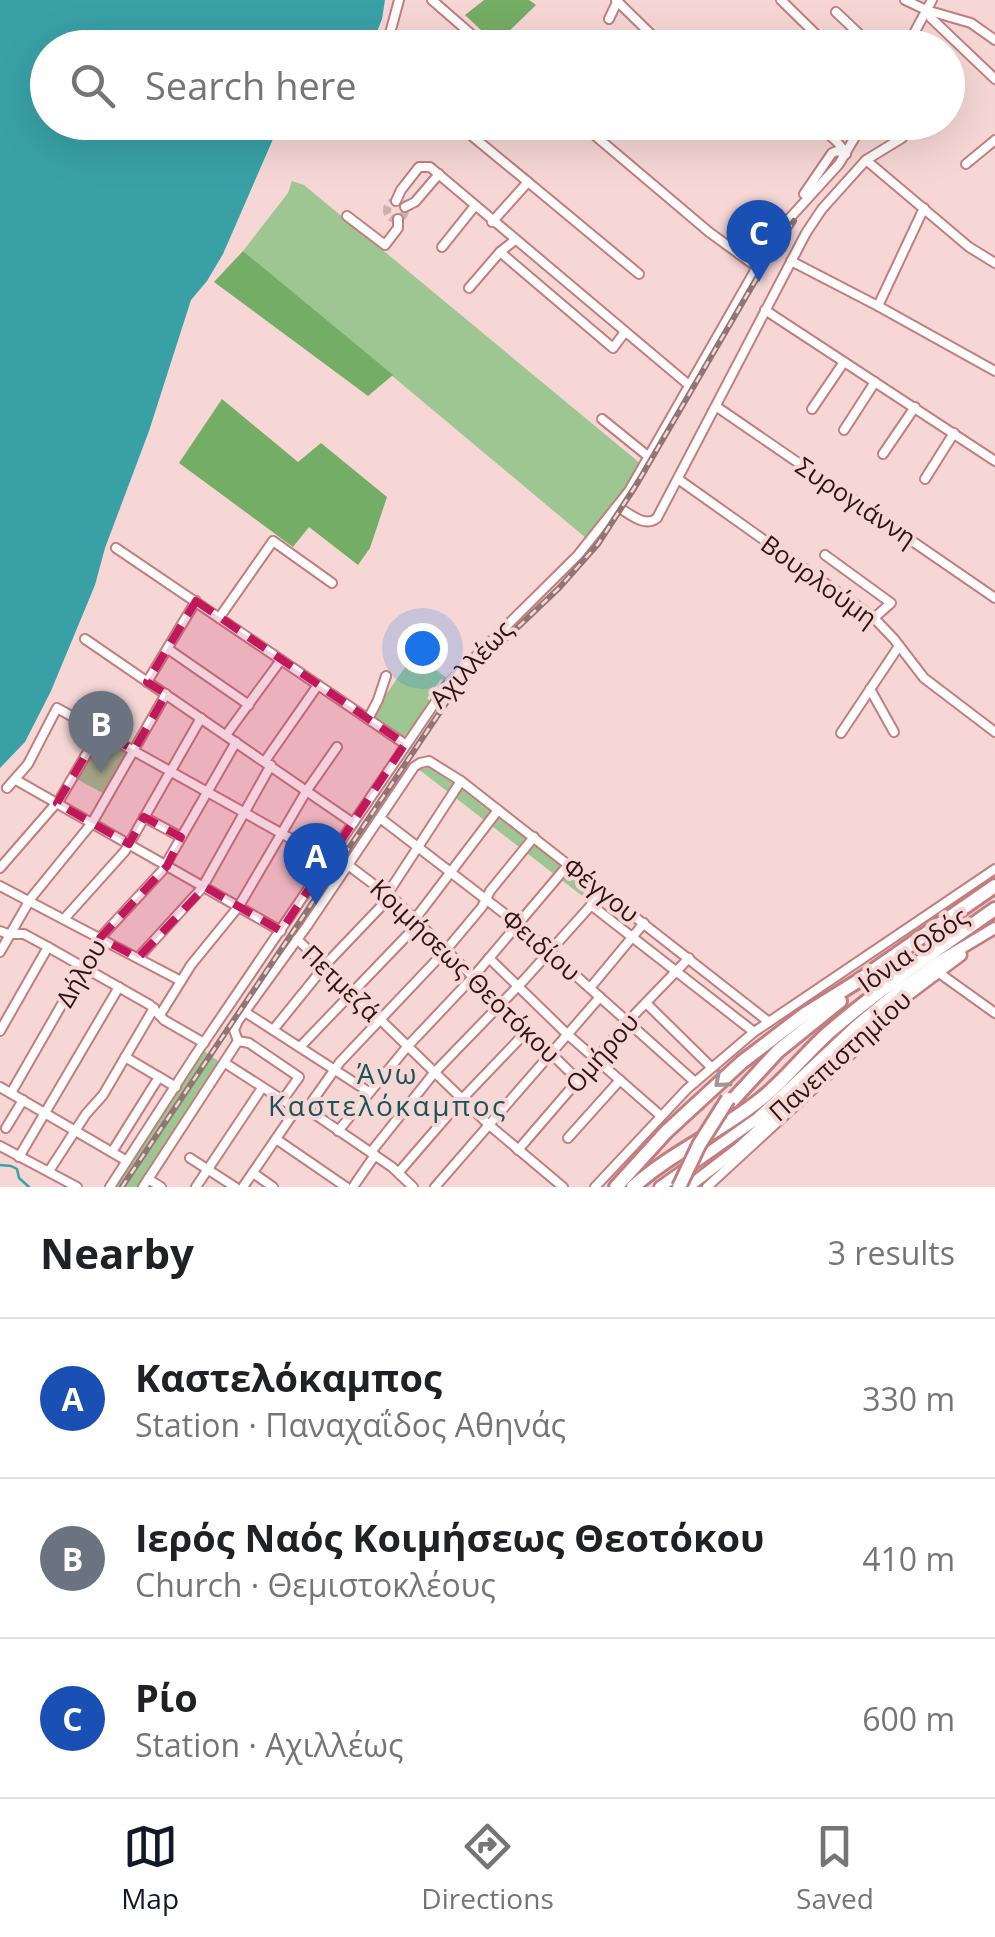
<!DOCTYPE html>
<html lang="en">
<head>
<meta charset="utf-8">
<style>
  body { margin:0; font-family:"Open Sans",sans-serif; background:#f2f2f2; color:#202124 }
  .you { position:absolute; left:422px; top:648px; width:35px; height:35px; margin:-25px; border:8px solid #fff; border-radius:50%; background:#1a73e8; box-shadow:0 0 0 15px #1a73e833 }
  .badge { display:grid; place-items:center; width:65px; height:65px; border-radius:50%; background:#111827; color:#fff; font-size:32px; font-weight:700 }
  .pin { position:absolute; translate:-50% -82px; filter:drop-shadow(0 2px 5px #0008) }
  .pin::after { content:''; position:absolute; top:52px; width:35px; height:30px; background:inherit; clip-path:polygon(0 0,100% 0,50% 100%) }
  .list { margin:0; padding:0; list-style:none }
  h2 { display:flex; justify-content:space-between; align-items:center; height:130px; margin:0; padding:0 40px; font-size:42px }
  h2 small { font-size:32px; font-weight:400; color:#757577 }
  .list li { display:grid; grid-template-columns:65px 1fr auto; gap:30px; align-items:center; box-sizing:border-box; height:160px; padding:0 40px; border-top:2px solid #e0e0e0 }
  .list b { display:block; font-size:38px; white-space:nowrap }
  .list p { margin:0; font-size:32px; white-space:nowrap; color:#757577 }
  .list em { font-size:32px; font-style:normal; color:#757577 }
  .icon { flex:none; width:55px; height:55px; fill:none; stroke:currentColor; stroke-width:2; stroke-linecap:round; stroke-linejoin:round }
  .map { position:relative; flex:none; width:995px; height:1187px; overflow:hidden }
  .search { position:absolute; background:#fff; box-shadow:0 10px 40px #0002; left:30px; right:30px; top:30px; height:110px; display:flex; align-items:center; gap:25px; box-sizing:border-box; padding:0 35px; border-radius:55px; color:#757577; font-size:38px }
  .sheet { height:610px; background:#fff }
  nav { display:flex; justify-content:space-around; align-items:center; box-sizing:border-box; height:140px; border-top:2px solid #e0e0e0; background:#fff; font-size:28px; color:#757577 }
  nav a { display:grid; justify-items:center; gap:5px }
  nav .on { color:#111827 }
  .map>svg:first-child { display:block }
  .green { fill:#9ec693 }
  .forest { fill:#74ad65 }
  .water { fill:#39a1a6 }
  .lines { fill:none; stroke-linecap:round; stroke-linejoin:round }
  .stream { stroke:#39a1a6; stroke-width:2.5 }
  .minor-tunnel { stroke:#ceb0af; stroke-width:8; stroke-dasharray:8 4; stroke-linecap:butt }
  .minor-casing { stroke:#c47d7e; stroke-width:12 }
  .major-casing { stroke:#c47d7e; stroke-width:15 }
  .highway-casing { stroke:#c47d7e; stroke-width:18 }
  .minor { stroke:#fff; stroke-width:8 }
  .major { stroke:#fff; stroke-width:10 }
  .highway { stroke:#fff; stroke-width:12 }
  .rail-casing { stroke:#917474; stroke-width:6 }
  .rail { stroke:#f6d7d6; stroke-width:2.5; stroke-dasharray:8; stroke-linecap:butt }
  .highway-bridge-casing { stroke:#c47d7e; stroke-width:18; stroke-linecap:butt }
  .highway-bridge { stroke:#fff; stroke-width:12 }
  .oneway { stroke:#a19595 }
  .marked { fill:#c2185b; fill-opacity:0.2; stroke:#c2185b; stroke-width:8; stroke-dasharray:20 12; stroke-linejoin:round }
  .labels { text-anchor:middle; stroke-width:8; stroke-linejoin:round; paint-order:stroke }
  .street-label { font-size:25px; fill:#2e1314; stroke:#f6d7d6 }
  .neighbourhood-label { font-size:28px; letter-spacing:2.5px; fill:#185457; stroke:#f6d7d6 }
</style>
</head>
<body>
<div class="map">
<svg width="995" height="1187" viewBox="0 0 995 1187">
  <rect width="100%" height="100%" fill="#f6d7d6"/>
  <g class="green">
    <polygon points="292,181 304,185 641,464 626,488 586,538 243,251 288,193"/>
    <polygon points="415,653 449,680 447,682 441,679 427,698 432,703 403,738 371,716"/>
    <polygon points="100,731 134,750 108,796 73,777"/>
    <polygon points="433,763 599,892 590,902 417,768"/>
    <polygon points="204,1051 221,1063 139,1187 113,1187"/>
  </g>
  <g class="forest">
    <polygon points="484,0 529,0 536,5 496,44 465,15"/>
    <polygon points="243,251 393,375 368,396 214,282"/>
    <polygon points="222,399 298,462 321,443 387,497 370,548 358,565 309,527 293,547 179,463"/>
  </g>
  <polygon class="water" points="0,0 385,0 382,19 371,47 48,48 48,122 280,123 223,254 207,281 191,300 149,431 105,548 95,585 51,691 25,742 0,768"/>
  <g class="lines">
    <polyline class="stream" points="0,1165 11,1166 17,1169 19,1178 29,1187"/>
    <circle class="minor-tunnel" cx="396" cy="210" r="9"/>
    <g class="minor-casing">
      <g id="minor">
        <polyline points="432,0 487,48"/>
        <polyline points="616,0 665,48"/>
        <polyline points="781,0 830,48"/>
        <polyline points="905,0 926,10 971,23 995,40"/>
        <polyline points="926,10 931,18 995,79"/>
        <polyline points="836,12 874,48"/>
        <polyline points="609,19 618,0"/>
        <polyline points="755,41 762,48"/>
        <polyline points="386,48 399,0"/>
        <polyline points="906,48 932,0"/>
        <polyline points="455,122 528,182 492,222"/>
        <polyline points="579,122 709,232 757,267"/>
        <path d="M802,122C823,131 834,134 846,154"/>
        <polyline points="842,122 856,135"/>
        <polyline points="866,160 902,138"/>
        <polyline points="966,164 995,140"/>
        <polyline points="528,182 639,274"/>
        <polyline points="804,194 832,153 837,151 846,154"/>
        <polyline points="396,201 401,190 419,167 430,167 690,386"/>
        <polyline points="405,207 415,202 439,174"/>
        <polyline points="347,216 385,245 398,228 398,219"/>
        <polyline points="442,247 474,207"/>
        <polyline points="500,252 613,348 625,332"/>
        <polyline points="791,261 878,306 995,371"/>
        <polyline points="469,288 500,252 515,240"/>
        <polyline points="878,306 924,208"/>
        <polyline points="765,310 995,461"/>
        <polyline points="717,407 995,598"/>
        <polyline points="812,409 844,362"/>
        <polyline points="602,419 649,457"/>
        <polyline points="844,430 875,382"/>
        <polyline points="883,454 915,407"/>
        <polyline points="678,479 874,618 894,639 924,678 995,732"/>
        <polyline points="925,479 954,433"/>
        <path d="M618,507C630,514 645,528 657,518L806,233L822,209L866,160L969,247L995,263"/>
        <polyline points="116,548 405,744"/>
        <polyline points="825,555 891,603 874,618"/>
        <polyline points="219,618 273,541 332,583"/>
        <polyline points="85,639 353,823"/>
        <polyline points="168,649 249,705"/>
        <polyline points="147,682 196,601"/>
        <polyline points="870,689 894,732"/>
        <polyline points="368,719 378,700 386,676"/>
        <polyline points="841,733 899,646"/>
        <polyline points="226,735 281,660"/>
        <polyline points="265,761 318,685"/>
        <polyline points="16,780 281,931"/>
        <polyline points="7,788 28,764 57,708 329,860"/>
        <polyline points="144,817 181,837"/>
        <polyline points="380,818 518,924 695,1082"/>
        <polyline points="348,865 397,902 579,1081"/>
        <polyline points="0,868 60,799 100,731"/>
        <polyline points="0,886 181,981"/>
        <polyline points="388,893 461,781"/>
        <polyline points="591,905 754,1032"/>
        <polyline points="64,919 125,851 201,718"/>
        <polyline points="415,919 498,810"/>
        <polyline points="0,931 8,934 24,934 48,947 150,1005 164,1020 204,1043"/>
        <polyline points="297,939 488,1124 563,1187"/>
        <polyline points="0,952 31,898 92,823 166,694"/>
        <polyline points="138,958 202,888 271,765"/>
        <polyline points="489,958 567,1034 661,1116"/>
        <polyline points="935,970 995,1013"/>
        <polyline points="590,988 644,923"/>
        <polyline points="646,1003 709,1065"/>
        <polyline points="245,1012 369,1092"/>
        <polyline points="160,1015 191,965 239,906 307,790 337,747"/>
        <polyline points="273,1030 328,962 391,896"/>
        <polyline points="0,1031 48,947"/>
        <polyline points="238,1041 234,1030 238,1021 307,926 414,767 420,763 429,761 461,781 769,1022"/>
        <polyline points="238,1041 249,1043 299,1077 282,1101"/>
        <polyline points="300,1047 419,923"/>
        <polyline points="125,1057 176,1087"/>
        <polyline points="225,1063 292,1106 313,1113 392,1167 413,1187"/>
        <polyline points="0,1087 127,1161"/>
        <polyline points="11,1093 100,938 162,871 236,742"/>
        <polyline points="306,1110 340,1062 446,950 482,907 490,891 534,837"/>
        <polyline points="6,1128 23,1100"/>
        <polyline points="338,1131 407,1047 474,976 568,865"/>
        <polyline points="568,1138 620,1080"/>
        <polyline points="276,1139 346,1187"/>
        <polyline points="0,1146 77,1187"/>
        <polyline points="518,1150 635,1014 689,958"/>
        <polyline points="112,1152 159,1077"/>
        <polyline points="371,1152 434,1073 524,980 603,892"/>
        <polyline points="19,1157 119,987"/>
        <polyline points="190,1158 235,1187"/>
        <polyline points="49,1171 86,1114 103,1095 154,1008"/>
        <polyline points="399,1172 462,1099 528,1030"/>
        <polyline points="253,1173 273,1187"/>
        <polyline points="148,1179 161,1187"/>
        <polyline points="110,1187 196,1054 447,685 578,555 629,491 769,246 789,219 839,164 864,122"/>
        <polyline points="143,1187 238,1041"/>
        <polyline points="196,1187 262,1088"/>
        <polyline points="243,1187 297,1108"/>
        <polyline points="353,1187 375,1155"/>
        <polyline points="435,1187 600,997"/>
        <polyline points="595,1187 687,1089 754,1032 995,869"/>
        <polyline points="707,1187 886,1022 893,1007"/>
      </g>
    </g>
    <g class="major-casing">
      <g id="major">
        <polyline points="660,1187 758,1118 857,1025 898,991 938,962 995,928"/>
        <polyline points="688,1187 739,1148 889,1009 961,955"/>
      </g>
    </g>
    <g class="highway-casing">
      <g id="highway">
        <polyline points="732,1101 778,1051 840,1001"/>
        <polyline points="616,1187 666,1132 742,1062 805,1014 858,981 995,886"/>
        <path d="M633,1187C672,1152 720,1132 761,1099C785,1080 804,1055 827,1034C880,988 938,949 995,909"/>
      </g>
    </g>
    <use href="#minor" class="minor"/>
    <use href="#major" class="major"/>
    <use href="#highway" class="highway"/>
    <g class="rail-casing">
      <polyline id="rail" points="122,1187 448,700 475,668 559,588 598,544 638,482 765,264 794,221"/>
    </g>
    <use href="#rail" class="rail"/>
    <g class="highway-bridge-casing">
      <polyline id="highway-bridge" points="679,1187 699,1145 728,1099"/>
    </g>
    <use href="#highway-bridge" class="highway-bridge"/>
  </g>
  <defs><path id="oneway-chevron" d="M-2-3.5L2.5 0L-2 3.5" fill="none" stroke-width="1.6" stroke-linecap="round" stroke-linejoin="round" transform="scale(2.5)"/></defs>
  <use class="oneway" href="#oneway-chevron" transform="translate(721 1081) rotate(139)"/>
  <path class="marked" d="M196,601L405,744L281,931L205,887L138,958L100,938L167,866L181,837L144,817L129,844L57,803L100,731L134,750L166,694L147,682Z"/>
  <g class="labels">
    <g class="street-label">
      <text transform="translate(856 502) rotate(34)" y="9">Συρογιάννη</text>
      <text transform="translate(819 581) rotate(36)" y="9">Βουρλούμη</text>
      <text transform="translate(471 664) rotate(-47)" y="9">Αχιλλέως</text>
      <text transform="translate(601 890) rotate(38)" y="9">Φέγγου</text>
      <text transform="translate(541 945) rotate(41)" y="9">Φειδίου</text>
      <text transform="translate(913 950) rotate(-35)" y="9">Ιόνια Οδός</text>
      <text transform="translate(465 971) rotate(44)" y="9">Κοιμήσεως Θεοτόκου</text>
      <text transform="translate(81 973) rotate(-60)" y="9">Δήλου</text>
      <text transform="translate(341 983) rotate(44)" y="9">Πετμεζά</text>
      <text transform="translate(602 1053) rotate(-49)" y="9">Ομήρου</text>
      <text transform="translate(840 1056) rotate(-42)" y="9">Πανεπιστημίου</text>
    </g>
    <g class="neighbourhood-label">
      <text x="388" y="1084">Άνω<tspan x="388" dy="32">Καστελόκαμπος</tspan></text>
    </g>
  </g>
</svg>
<div class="you"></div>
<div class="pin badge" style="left:316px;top:905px;background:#1a4fb4">A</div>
<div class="pin badge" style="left:101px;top:773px;background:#6b7280">B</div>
<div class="pin badge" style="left:759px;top:282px;background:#1a4fb4">C</div>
<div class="search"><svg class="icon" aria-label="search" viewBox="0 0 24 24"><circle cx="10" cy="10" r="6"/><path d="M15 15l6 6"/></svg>Search here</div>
</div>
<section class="sheet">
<h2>Nearby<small>3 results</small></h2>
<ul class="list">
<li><span class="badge" style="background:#1a4fb4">A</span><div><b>Καστελόκαμπος</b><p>Station · Παναχαΐδος Αθηνάς</p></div><em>330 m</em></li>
<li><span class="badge" style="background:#6b7280">B</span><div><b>Ιερός Ναός Κοιμήσεως Θεοτόκου</b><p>Church · Θεμιστοκλέους</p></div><em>410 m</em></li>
<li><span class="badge" style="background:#1a4fb4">C</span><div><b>Ρίο</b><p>Station · Αχιλλέως</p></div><em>600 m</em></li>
</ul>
</section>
<nav>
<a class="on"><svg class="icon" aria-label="map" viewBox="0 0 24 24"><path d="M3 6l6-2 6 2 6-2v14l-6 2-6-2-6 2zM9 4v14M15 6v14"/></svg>Map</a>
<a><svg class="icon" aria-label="directions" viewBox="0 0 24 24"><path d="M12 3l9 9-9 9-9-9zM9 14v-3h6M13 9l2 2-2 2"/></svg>Directions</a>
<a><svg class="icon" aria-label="saved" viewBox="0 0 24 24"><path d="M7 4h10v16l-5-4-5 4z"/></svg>Saved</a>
</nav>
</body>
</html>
